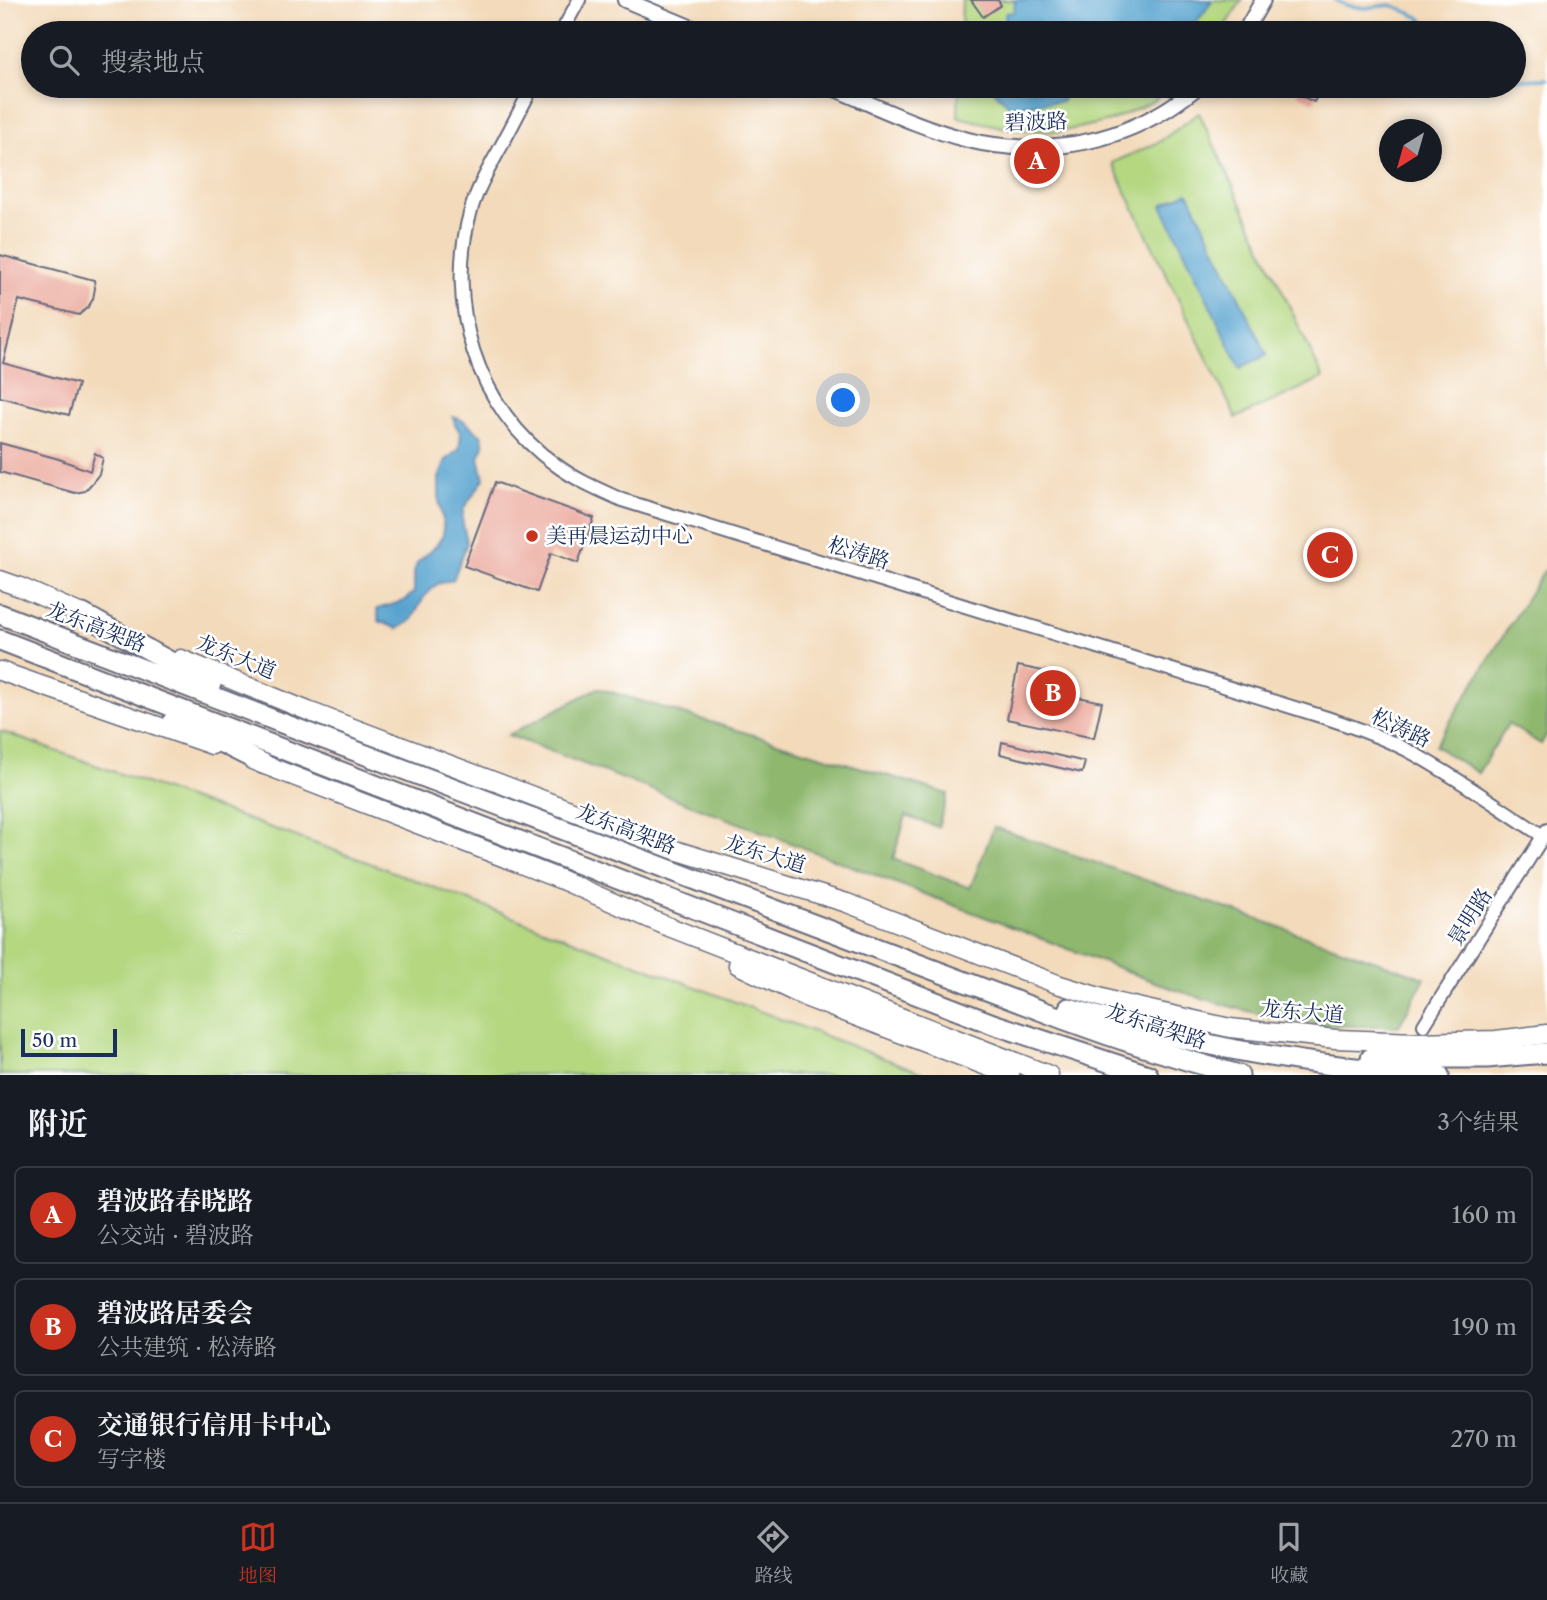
<!DOCTYPE html>
<html lang="zh">
<head>
<meta charset="utf-8">
<style>
  body { margin:0; font-family:"Libre Caslon Text","Noto Serif SC",serif; background:#20242c; color:#f1f3f6 }
  .compass { position:absolute; left:1379px; top:119px; width:63px; height:63px; border-radius:50%; background:#171b24; box-shadow:0 4px 10px #0003; rotate:217deg }
  .scale { position:absolute; left:21px; bottom:18px; width:96px; box-sizing:border-box; padding-left:7px; border:4px solid #1b2f5e; border-top:0; font-size:19px; line-height:24px; white-space:nowrap; color:#1b2f5e; -webkit-text-stroke:5px #fff; paint-order:stroke }
  .you { position:absolute; left:844px; top:401px; width:24px; height:24px; margin:-18px; border:5px solid #fff; border-radius:50%; background:#1a73e8; box-shadow:0 0 0 10px #1a73e833 }
  .badge { display:grid; place-items:center; width:46px; height:46px; border-radius:50%; background:#c8321e; color:#fff; font-size:23px; font-weight:700 }
  .pin { position:absolute; translate:-50% -50%; border:4px solid #fff; box-shadow:0 2px 7px #0006 }
  .list { margin:0; padding:0; list-style:none }
  h2 { display:flex; justify-content:space-between; align-items:center; height:91px; margin:0; padding:0 28px; font-size:30px }
  h2 small { font-size:23px; font-weight:400; color:#9ea1a6 }
  .list li { display:grid; grid-template-columns:46px 1fr auto; gap:21px; align-items:center; box-sizing:border-box; height:98px; margin:0 14px 14px; padding:0 14px; border:2px solid #363941; border-radius:10px }
  .list b { display:block; font-size:26px; white-space:nowrap }
  .list p { margin:0; font-size:23px; white-space:nowrap; color:#9ea1a6 }
  .list em { font-size:23px; font-style:normal; color:#9ea1a6 }
  .icon { flex:none; width:38px; height:38px; fill:none; stroke:currentColor; stroke-width:2; stroke-linecap:round; stroke-linejoin:round }
  .map { position:relative; flex:none; width:1547px; height:1075px; overflow:hidden }
  .search { position:absolute; background:#171b24; box-shadow:0 4px 10px #0003; left:21px; right:21px; top:21px; height:77px; display:flex; align-items:center; gap:18px; box-sizing:border-box; padding:0 24px; border-radius:38px; color:#9ea1a6; font-size:26px }
  .sheet { height:427px; background:#171b24 }
  nav { display:flex; justify-content:space-around; align-items:center; box-sizing:border-box; height:98px; border-top:2px solid #363941; background:#171b24; font-size:19px; color:#9ea1a6 }
  nav a { display:grid; justify-items:center; gap:4px }
  nav .on { color:#c8321e }
  .map>svg:first-child { display:block }
  .green { fill:#b4d780; stroke:#68836f; stroke-width:2 }
  .forest { fill:#8fb86e; stroke:#557466; stroke-width:2 }
  .water { fill:#54a2ce; stroke:#386896; stroke-width:2 }
  .lines { fill:none; stroke-linecap:round; stroke-linejoin:round }
  .stream { stroke:#54a2ce; stroke-width:3.5 }
  .building { fill:#eba99c }
  .minor-casing { stroke:#676b7e; stroke-width:16 }
  .tertiary-casing { stroke:#676b7e; stroke-width:18 }
  .primary-casing { stroke:#676b7e; stroke-width:21 }
  .trunk-casing { stroke:#676b7e; stroke-width:23 }
  .minor { stroke:#fff; stroke-width:12 }
  .tertiary { stroke:#fff; stroke-width:14 }
  .primary { stroke:#fff; stroke-width:18 }
  .trunk { stroke:#fff; stroke-width:19 }
  .poi-dot { fill:#c8321e; stroke:#fff; stroke-width:2.5 }
  .labels { text-anchor:middle; stroke-width:5; stroke-linejoin:round; paint-order:stroke }
  .street-label { font-size:21px; fill:#1b2f5e; stroke:#fff }
  .poi-label { font-size:21px; fill:#1b2f5e; stroke:#fff; text-anchor:start }
</style>
</head>
<body>
<div class="map">
<svg width="1547" height="1075" viewBox="0 0 1547 1075">
  <rect width="100%" height="100%" fill="#fff"/>
  <filter id="ink" filterUnits="userSpaceOnUse"><feTurbulence type="fractalNoise" baseFrequency=".0143" numOctaves="2"/><feDisplacementMap in="SourceGraphic" scale="14" xChannelSelector="R" yChannelSelector="G"/><feConvolveMatrix kernelMatrix="1 2 1 2 8 2 1 2 1" color-interpolation-filters="sRGB"/></filter>
  <filter id="wash" filterUnits="userSpaceOnUse"><feTurbulence type="fractalNoise" baseFrequency=".00686" numOctaves="4" result="noise"/><feDisplacementMap in="SourceGraphic" scale="28" xChannelSelector="R" yChannelSelector="G"/><feGaussianBlur stdDeviation="1.57" result="paint"/><feColorMatrix in="noise" values="0 0 0 0 0 0 0 0 0 0 0 0 0 0 0 0 0 1.4 0 .05"/><feComposite in="paint" operator="in"/></filter>
  <g filter="url(#wash)">
    <rect width="100%" height="100%" fill="#f3daba"/>
    <g class="green">
      <polygon points="962,0 1242,0 1220,33 961,33"/>
      <polygon points="959,86 1170,86 1154,101 1110,121 1059,132 1010,129 958,117"/>
      <polygon points="1199,113 1323,378 1236,418 1112,163 1159,142"/>
      <polygon points="0,731 367,862 928,1075 0,1075"/>
    </g>
    <g class="forest">
      <polygon points="1547,569 1547,734 1541,744 1508,724 1478,773 1435,746 1543,572"/>
      <path d="M598,688L948,794L938,827L906,816L893,859L970,888L994,827L1425,978L1399,1026C1365,1026 1330,1027 1296,1021C1255,1015 1215,1002 1176,990L508,735Z"/>
    </g>
    <g class="water">
      <polygon points="1015,0 1212,0 1204,13 1187,33 1010,33 1006,25 1005,13 1014,12"/>
      <polygon points="995,86 1058,86 1063,101 1010,106 995,92"/>
      <polygon points="1188,192 1267,355 1240,368 1162,205"/>
      <path d="M453,417C464,418 472,429 481,434L484,446L479,457L484,479L464,508L462,519L467,543L453,580L437,584L424,597L411,621L398,629L379,621L377,609L404,601L414,592V573L417,563L436,546L443,535V521L439,501V478L446,460L459,449L461,434L455,424Z"/>
    </g>
    <g class="lines">
      <g class="stream">
        <polyline points="1335,0 1345,5 1364,8 1391,5 1419,17 1435,33"/>
        <polyline points="1514,80 1547,79"/>
      </g>
    </g>
    <g id="blocks">
      <g class="building">
        <polygon points="971,0 998,0 1001,5 983,17"/>
        <polygon points="1295,86 1323,86 1314,102 1299,95"/>
        <polygon points="0,255 94,280 95,288 93,299 88,307 79,315 19,300 3,363 78,384 69,415 0,397"/>
        <polygon points="0,443 59,459 90,471 95,453 103,458 99,474 92,483 85,491 75,493 0,472"/>
        <polygon points="495,482 594,518 578,563 551,553 537,592 464,566"/>
        <polygon points="1018,666 1053,673 1051,681 1060,693 1102,702 1094,738 1007,719"/>
        <polygon points="1002,742 1085,762 1082,773 1000,754"/>
      </g>
    </g>
  </g>
  <g filter="url(#ink)">
    <use href="#blocks" fill-opacity="0" stroke="#676b7e" stroke-width="2"/>
    <g class="lines">
      <g class="minor-casing">
        <g id="minor">
          <polyline points="561,33 579,0"/>
          <path d="M533,86C521,108 510,130 498,152C488,170 477,189 471,210C444,302 476,409 556,465C576,480 600,490 622,500L1327,718C1354,727 1382,737 1407,750C1454,775 1498,807 1543,836"/>
          <polyline points="1424,1025 1547,830"/>
        </g>
      </g>
      <g class="tertiary-casing">
        <g id="tertiary">
          <polyline points="625,0 704,33"/>
          <polyline points="1244,33 1263,0"/>
          <path d="M828,86C874,105 920,128 968,140C1029,155 1100,147 1155,116C1171,108 1185,97 1199,86"/>
        </g>
      </g>
      <g class="primary-casing">
        <g id="primary">
          <polyline points="0,580 20,587 95,620"/>
          <polyline points="181,659 308,711 678,851 847,903 1057,984 1119,1003 1230,1028 1336,1039 1417,1042 1496,1040 1547,1034"/>
          <polyline points="0,671 212,745"/>
          <polyline points="252,760 562,880 664,925 1049,1075"/>
          <polyline points="738,965 805,997 1010,1075"/>
        </g>
      </g>
      <g class="trunk-casing">
        <g id="trunk">
          <path d="M0,614L279,722L1066,1020C1123,1041 1180,1059 1239,1075"/>
          <polyline points="83,614 211,684"/>
          <polyline points="0,640 993,1024 1148,1075"/>
          <polyline points="174,719 264,764"/>
          <path d="M1069,1008C1188,1045 1314,1068 1439,1075"/>
          <polyline points="1371,1058 1487,1058 1547,1053"/>
        </g>
      </g>
      <use href="#minor" class="minor"/>
      <use href="#tertiary" class="tertiary"/>
      <use href="#primary" class="primary"/>
      <use href="#trunk" class="trunk"/>
    </g>
  </g>
  <circle class="poi-dot" cx="532" cy="536" r="7"/>
  <g class="labels">
    <g class="street-label">
      <text transform="translate(1036 122) rotate(-2)" y="7">碧波路</text>
      <text transform="translate(859 553) rotate(17)" y="7">松涛路</text>
      <text transform="translate(96 627) rotate(21)" y="7">龙东高架路</text>
      <text transform="translate(236 657) rotate(22)" y="7">龙东大道</text>
      <text transform="translate(1401 728) rotate(25)" y="7">松涛路</text>
      <text transform="translate(626 829) rotate(21)" y="7">龙东高架路</text>
      <text transform="translate(765 854) rotate(17)" y="7">龙东大道</text>
      <text transform="translate(1470 917) rotate(-58)" y="7">景明路</text>
      <text transform="translate(1302 1012) rotate(5)" y="7">龙东大道</text>
      <text transform="translate(1156 1026) rotate(18)" y="7">龙东高架路</text>
    </g>
    <g class="poi-label">
      <text x="546" y="543">美再晨运动中心</text>
    </g>
  </g>
</svg>
<svg class="compass" viewBox="-18 -18 36 36"><path d="M0-13l5 13h-10z" fill="#e53935"/><path d="M0 13l5-13h-10z" fill="#9ea1a6"/></svg>
<div class="scale">50 m</div>
<div class="you"></div>
<div class="pin badge" style="left:1037px;top:161px">A</div>
<div class="pin badge" style="left:1053px;top:693px">B</div>
<div class="pin badge" style="left:1330px;top:555px">C</div>
<div class="search"><svg class="icon" aria-label="search" viewBox="0 0 24 24"><circle cx="10" cy="10" r="6"/><path d="M15 15l6 6"/></svg>搜索地点</div>
</div>
<section class="sheet">
<h2>附近<small>3个结果</small></h2>
<ul class="list">
<li><span class="badge">A</span><div><b>碧波路春晓路</b><p>公交站 · 碧波路</p></div><em>160 m</em></li>
<li><span class="badge">B</span><div><b>碧波路居委会</b><p>公共建筑 · 松涛路</p></div><em>190 m</em></li>
<li><span class="badge">C</span><div><b>交通银行信用卡中心</b><p>写字楼</p></div><em>270 m</em></li>
</ul>
</section>
<nav>
<a class="on"><svg class="icon" aria-label="map" viewBox="0 0 24 24"><path d="M3 6l6-2 6 2 6-2v14l-6 2-6-2-6 2zM9 4v14M15 6v14"/></svg>地图</a>
<a><svg class="icon" aria-label="directions" viewBox="0 0 24 24"><path d="M12 3l9 9-9 9-9-9zM9 14v-3h6M13 9l2 2-2 2"/></svg>路线</a>
<a><svg class="icon" aria-label="saved" viewBox="0 0 24 24"><path d="M7 4h10v16l-5-4-5 4z"/></svg>收藏</a>
</nav>
</body>
</html>
